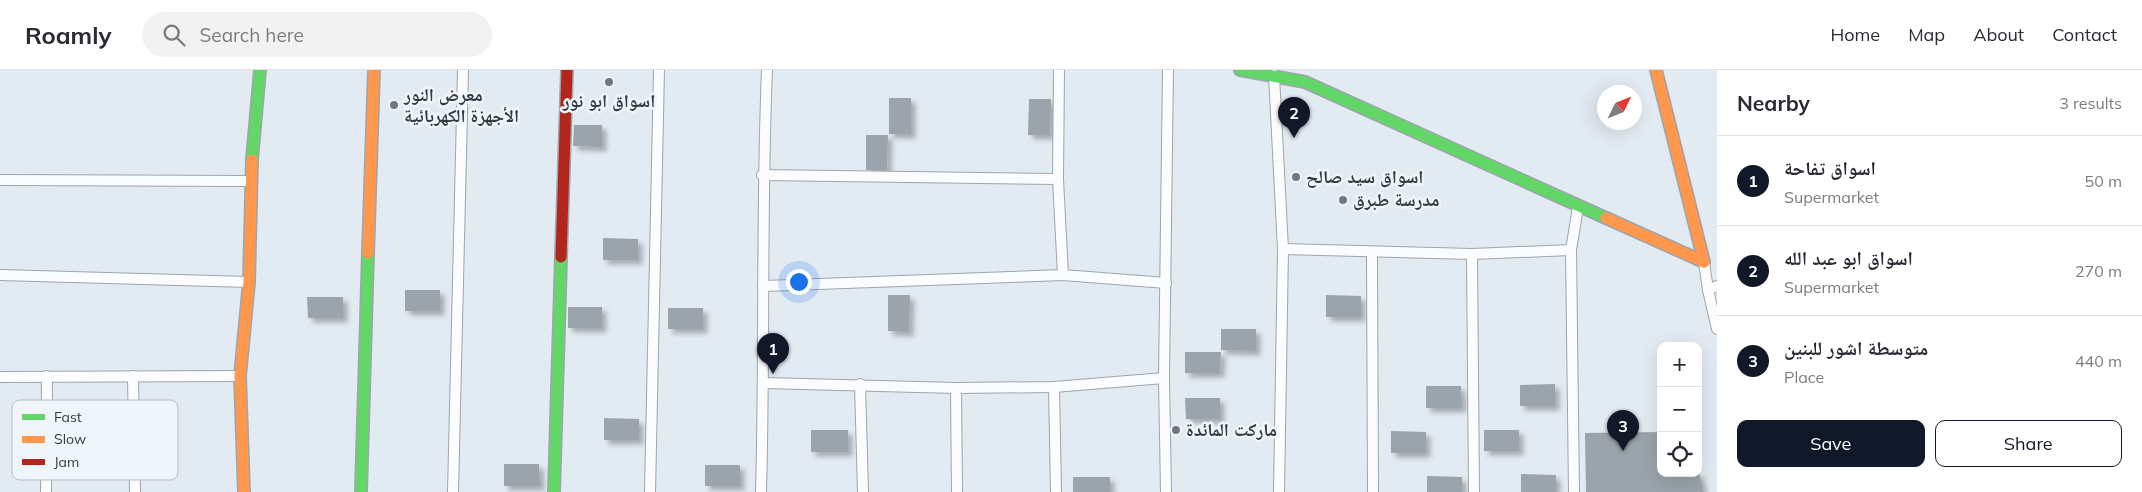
<!DOCTYPE html>
<html lang="en">
<head>
<meta charset="utf-8">
<style>
  body { margin:0; font-family:Mulish,"Noto Naskh Arabic",sans-serif; background:#f2f2f3; color:#2b2b33 }
  .controls { position:absolute; right:15px; bottom:15px; display:grid; overflow:hidden; border-radius:10px; box-shadow:0 5px 20px #0002 }
  .controls button { width:45px; height:45px; display:grid; place-items:center; padding:0; border:0; border-bottom:1px solid #e1e1e2; background:#fff; color:#2b2b33; font:25px sans-serif }
  .compass { position:absolute; left:1597px; top:15px; width:45px; height:45px; border-radius:50%; background:#fff; box-shadow:0 5px 20px #0002; rotate:47deg }
  .you { position:absolute; left:798px; top:211px; width:18px; height:18px; margin:-12px; border:4px solid #fff; border-radius:50%; background:#1a73e8; box-shadow:0 0 0 8px #1a73e833 }
  .badge { display:grid; place-items:center; width:32px; height:32px; border-radius:50%; background:#111827; color:#fff; font-size:16px; font-weight:700 }
  .pin { position:absolute; translate:-50% -41px; filter:drop-shadow(0 1px 2px #0008) }
  .pin::after { content:''; position:absolute; top:26px; width:18px; height:15px; background:inherit; clip-path:polygon(0 0,100% 0,50% 100%) }
  .list { margin:0; padding:0; list-style:none }
  h2 { display:flex; justify-content:space-between; align-items:center; height:65px; margin:0; padding:0 20px; font-size:21px }
  h2 small { font-size:16px; font-weight:400; color:#7c7c81 }
  .list li { display:grid; grid-template-columns:32px 1fr auto; gap:15px; align-items:center; box-sizing:border-box; height:90px; padding:0 20px; border-top:1px solid #e1e1e2 }
  .list b { display:block; font-size:19px; white-space:nowrap }
  .list p { margin:0; font-size:16px; white-space:nowrap; color:#7c7c81 }
  .list em { font-size:16px; font-style:normal; color:#7c7c81 }
  .actions { display:flex; gap:10px; padding:15px 20px }
  .actions a { flex:1; padding:11px 0; border:1px solid #111827; border-radius:10px; text-align:center; font-size:18px; color:#111827 }
  .actions .main { background:#111827; color:#fff }
  .icon { flex:none; width:28px; height:28px; fill:none; stroke:currentColor; stroke-width:2; stroke-linecap:round; stroke-linejoin:round }
  .map { position:relative; flex:none; width:1717px; height:422px; overflow:hidden }
  header { display:flex; align-items:center; gap:30px; box-sizing:border-box; height:70px; padding:0 25px; background:#fff; border-bottom:1px solid #e1e1e2 }
  header strong { font-size:24px }
  nav { display:flex; gap:28px; margin-inline-start:auto; font-size:18px }
  .search { width:350px; height:45px; background:#f2f2f3; display:flex; align-items:center; gap:12px; box-sizing:border-box; padding:0 18px; border-radius:28px; color:#7c7c81; font-size:19px }
  main { display:flex }
  aside { flex:1; background:#fff }
  .map>svg:first-child { display:block }
  .building { fill:#9aa4aa; filter:url(#shadow) }
  .lines { fill:none; stroke-linecap:round; stroke-linejoin:round }
  .street-casing { stroke:#9da5ad; stroke-width:12 }
  .fast-casing { stroke:#9da5ad; stroke-width:14 }
  .slow-casing { stroke:#9da5ad; stroke-width:14 }
  .jam-casing { stroke:#9da5ad; stroke-width:14 }
  .street { stroke:#fbfcfd; stroke-width:10 }
  .fast { stroke:#63d668; stroke-width:11 }
  .slow { stroke:#ff974d; stroke-width:11 }
  .jam { stroke:#b3261e; stroke-width:11 }
  .poi-dot { fill:#6f7882; stroke:#f0f5fa; stroke-width:2 }
  .labels { text-anchor:middle; stroke-width:5; stroke-linejoin:round; paint-order:stroke }
  .poi-label { font-size:18px; font-weight:bold; fill:#313a45; stroke:#f0f5fa; text-anchor:start }
  .key { fill:#f0f5fa; stroke:#b7bdc4; stroke-width:1 }
  .key-label { font-size:14px; fill:#313a45 }
</style>
</head>
<body>
<header>
<strong>Roamly</strong>
<div class="search"><svg class="icon" aria-label="search" viewBox="0 0 24 24"><circle cx="10" cy="10" r="6"/><path d="M15 15l6 6"/></svg>Search here</div>
<nav><a>Home</a><a>Map</a><a>About</a><a>Contact</a></nav>
</header>
<main>
<div class="map">
<svg width="1717" height="422" viewBox="0 0 1717 422">
  <defs>
    <filter id="shadow"><feDropShadow dx="4.5" dy="4.5" stdDeviation="2.5" flood-color="#0004"/></filter>
  </defs>
  <rect width="100%" height="100%" fill="#e2eaf2"/>
  <g class="building">
    <rect x="889" y="28" width="22" height="36"/>
    <polygon points="1029,29 1051,29 1050,65 1028,65"/>
    <polygon points="574,55 602,55 602,77 573,76"/>
    <polygon points="866,65 888,65 887,100 866,100"/>
    <polygon points="603,168 638,169 638,190 603,190"/>
    <rect x="405" y="220" width="35" height="21"/>
    <polygon points="888,225 910,225 909,262 888,261"/>
    <polygon points="1326,225 1361,226 1361,247 1326,247"/>
    <polygon points="307,227 343,227 343,248 308,248"/>
    <rect x="568" y="237" width="34" height="21"/>
    <rect x="668" y="238" width="35" height="21"/>
    <polygon points="1221,259 1256,259 1256,281 1221,280"/>
    <polygon points="1185,282 1221,282 1220,303 1185,303"/>
    <polygon points="1555,314 1555,336 1520,336 1520,315"/>
    <polygon points="1426,316 1461,316 1462,338 1426,338"/>
    <polygon points="1185,328 1220,328 1220,349 1186,349"/>
    <polygon points="604,348 639,349 639,370 604,370"/>
    <rect x="811" y="360" width="37" height="22"/>
    <rect x="1484" y="360" width="35" height="21"/>
    <polygon points="1391,361 1426,362 1426,383 1391,383"/>
    <polygon points="1661,362 1661,403 1699,403 1704,422 1586,422 1585,363"/>
    <polygon points="504,394 539,394 540,416 504,416"/>
    <rect x="705" y="395" width="35" height="21"/>
    <polygon points="1521,404 1556,405 1556,422 1521,422"/>
    <polygon points="1427,406 1462,407 1462,422 1427,422"/>
    <rect x="1073" y="407" width="37" height="15"/>
  </g>
  <g class="lines">
    <g class="street-casing">
      <g id="street">
        <polyline points="1059,0 1058,109 1063,205"/>
        <polyline points="1274,5 1283,179 1279,422"/>
        <polyline points="762,105 1058,109"/>
        <polyline points="0,110 250,111"/>
        <polyline points="1283,179 1472,184 1571,180"/>
        <polyline points="1372,182 1373,422"/>
        <polyline points="1472,184 1474,422"/>
        <polyline points="1704,192 1708,220 1717,259"/>
        <polyline points="0,205 249,212"/>
        <polyline points="763,216 1063,205 1166,213"/>
        <polyline points="1708,220 1717,216"/>
        <polyline points="133,306 135,422"/>
        <polyline points="0,307 240,306"/>
        <polyline points="764,313 956,318 1054,317 1164,308"/>
        <polyline points="860,314 863,422"/>
        <polyline points="1054,317 1056,422"/>
        <polyline points="956,318 957,422"/>
        <polyline points="46,422 47,306"/>
        <polyline points="453,422 463,0"/>
        <polyline points="650,422 659,0"/>
        <path d="M761,422C765,281 761,141 767,0"/>
        <polyline points="1166,422 1164,308 1168,0"/>
        <polyline points="1574,422 1571,180 1578,137"/>
      </g>
    </g>
    <g class="fast-casing">
      <g id="fast">
        <polyline points="1240,0 1305,12 1606,148"/>
        <polyline points="252,90 260,0"/>
        <polyline points="361,422 368,183"/>
        <polyline points="554,422 561,187"/>
      </g>
    </g>
    <g class="slow-casing">
      <g id="slow">
        <polyline points="1656,0 1704,192"/>
        <polyline points="1606,148 1704,192"/>
        <polyline points="368,183 374,0"/>
        <polyline points="244,422 240,306 249,212 252,90"/>
      </g>
    </g>
    <g class="jam-casing">
      <polyline id="jam" points="561,187 567,0"/>
    </g>
    <use href="#street" class="street"/>
    <use href="#fast" class="fast"/>
    <use href="#slow" class="slow"/>
    <use href="#jam" class="jam"/>
  </g>
  <g class="poi-dot">
    <circle cx="609" cy="12" r="5"/>
    <circle cx="394" cy="35" r="5"/>
    <circle cx="1296" cy="107" r="5"/>
    <circle cx="1343" cy="130" r="5"/>
    <circle cx="1176" cy="360" r="5"/>
  </g>
  <g class="labels">
    <g class="poi-label">
      <text x="404" y="31">معرض النور<tspan x="404" dy="21">الأجهزة الكهربائية</tspan></text>
      <text x="609" y="37" text-anchor="middle">اسواق ابو نور</text>
      <text x="1306" y="113">اسواق سيد صالح</text>
      <text x="1353" y="136">مدرسة طبرق</text>
      <text x="1186" y="366">ماركت المائدة</text>
    </g>
  </g>
  <rect x="12" y="330" width="166" height="80" rx="8" class="key"/>
  <rect x="22" y="344" width="23" height="6" fill="#63d668"/>
  <rect x="22" y="366" width="23" height="7" fill="#ff974d"/>
  <rect x="22" y="389" width="23" height="6" fill="#b3261e"/>
  <g class="key-label">
    <text x="54" y="352">Fast</text>
    <text x="54" y="374">Slow</text>
    <text x="54" y="397">Jam</text>
  </g>
</svg>
<div class="controls">
<button>+</button>
<button>−</button>
<button><svg class="icon" aria-label="locate" viewBox="0 0 24 24"><circle cx="12" cy="12" r="6"/><path d="M12 2v4M12 18v4M2 12h4M18 12h4"/></svg></button>
</div>
<svg class="compass" viewBox="-18 -18 36 36"><path d="M0-13l5 13h-10z" fill="#e53935"/><path d="M0 13l5-13h-10z" fill="#7c7c81"/></svg>
<div class="you"></div>
<div class="pin badge" style="left:773px;top:304px">1</div>
<div class="pin badge" style="left:1294px;top:68px">2</div>
<div class="pin badge" style="left:1623px;top:381px">3</div>
</div>
<aside>
<h2>Nearby<small>3 results</small></h2>
<ul class="list">
<li><span class="badge">1</span><div><b>اسواق تفاحة</b><p>Supermarket</p></div><em>50 m</em></li>
<li><span class="badge">2</span><div><b>اسواق ابو عبد الله</b><p>Supermarket</p></div><em>270 m</em></li>
<li><span class="badge">3</span><div><b>متوسطة اشور للبنين</b><p>Place</p></div><em>440 m</em></li>
</ul>
<div class="actions"><a class="main">Save</a><a>Share</a></div>
</aside>
</main>
</body>
</html>
